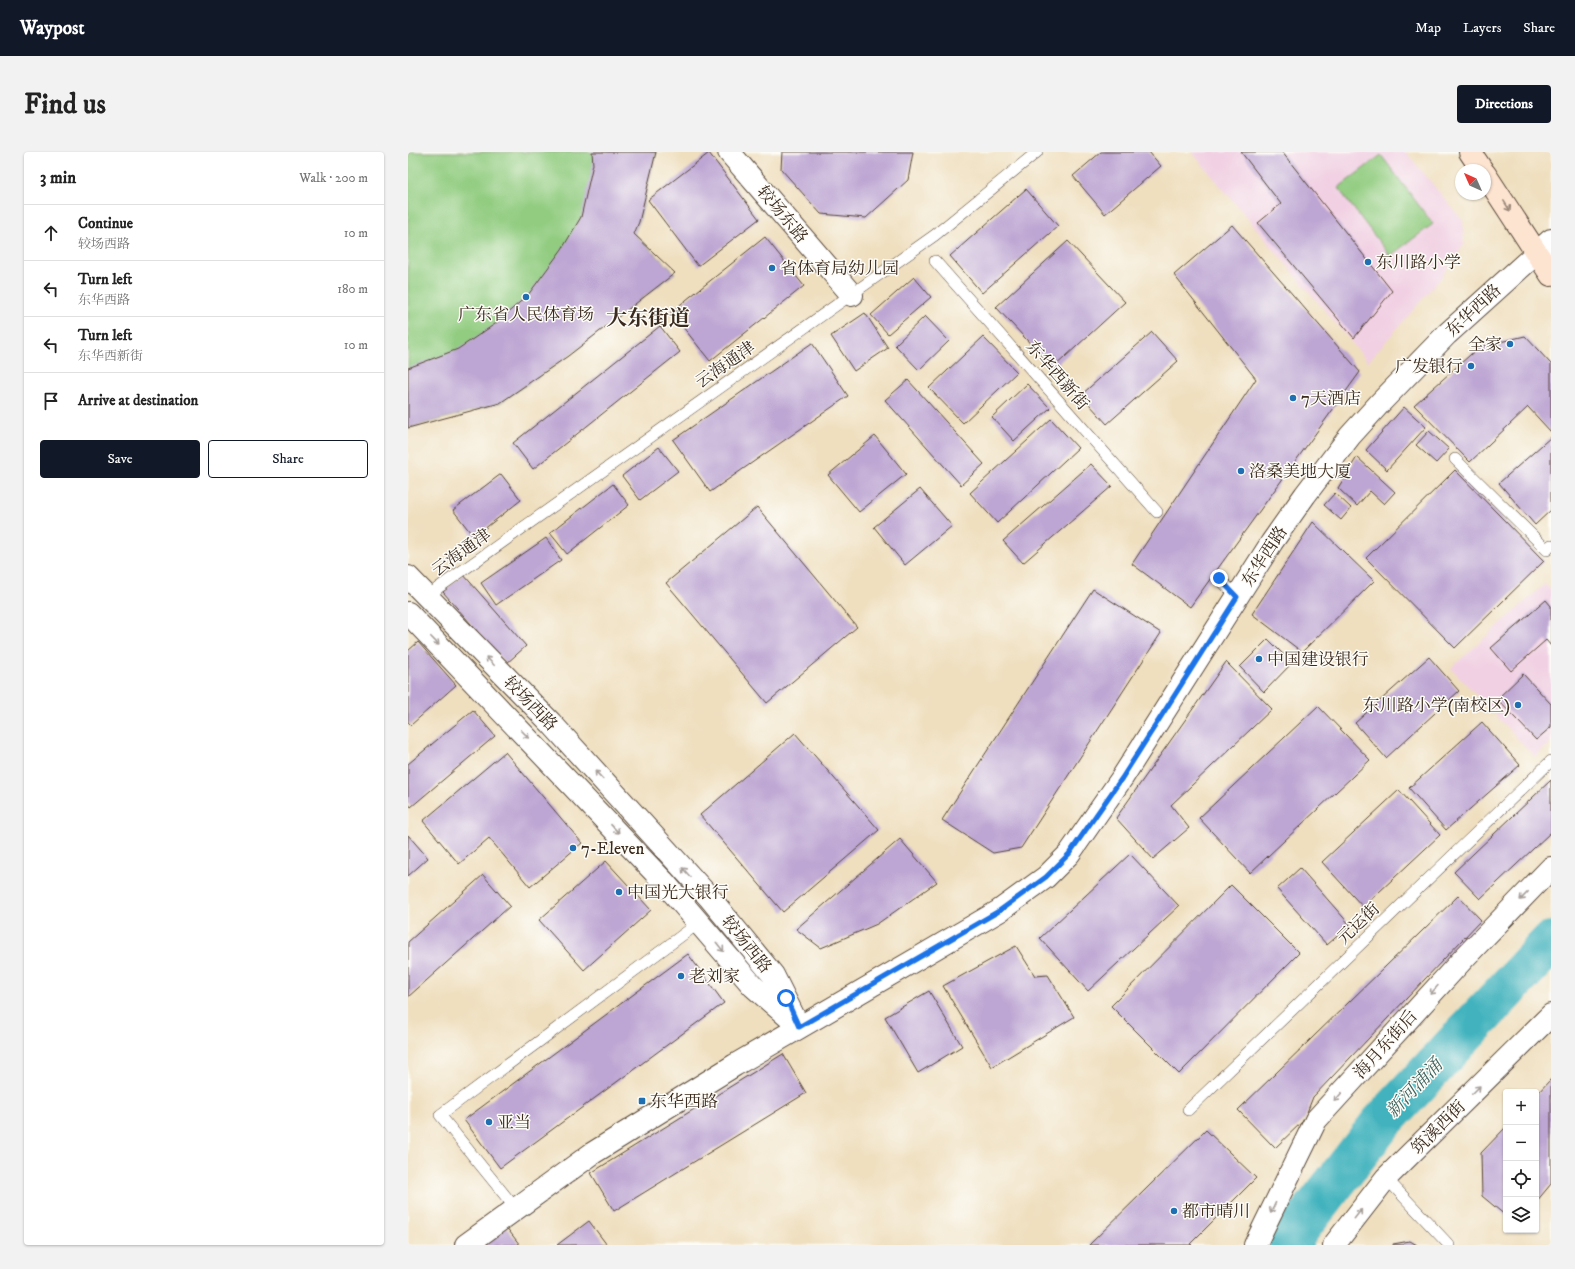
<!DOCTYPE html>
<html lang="en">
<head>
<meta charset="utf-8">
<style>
  body { margin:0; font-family:"IM FELL DW Pica","Noto Serif SC",serif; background:#f2f2f2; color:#222 }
  .controls { position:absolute; right:12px; bottom:12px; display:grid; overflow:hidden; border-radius:4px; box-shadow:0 1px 3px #0004 }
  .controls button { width:36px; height:36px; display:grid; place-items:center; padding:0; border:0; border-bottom:1px solid #e0e0e0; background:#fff; color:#222; font:20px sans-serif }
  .compass { position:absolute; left:1047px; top:12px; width:36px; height:36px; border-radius:50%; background:#fff; box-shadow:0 1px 3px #0004; rotate:315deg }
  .stop { position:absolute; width:12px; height:12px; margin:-9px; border:3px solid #1a73e8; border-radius:50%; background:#fff }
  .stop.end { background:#1a73e8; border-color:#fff; box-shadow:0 1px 4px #0008 }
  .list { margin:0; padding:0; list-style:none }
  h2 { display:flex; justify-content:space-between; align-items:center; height:52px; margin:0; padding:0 16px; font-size:17px }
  h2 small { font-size:13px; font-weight:400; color:#767676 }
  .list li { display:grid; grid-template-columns:26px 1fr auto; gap:12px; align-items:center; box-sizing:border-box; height:56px; padding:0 16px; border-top:1px solid #e0e0e0 }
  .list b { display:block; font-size:15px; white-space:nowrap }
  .list p { margin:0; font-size:13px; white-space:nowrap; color:#767676 }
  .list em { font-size:13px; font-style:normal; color:#767676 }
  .actions { display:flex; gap:8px; padding:12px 16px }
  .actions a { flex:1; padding:9px 0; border:1px solid #111827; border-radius:4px; text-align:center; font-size:14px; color:#111827 }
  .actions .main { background:#111827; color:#fff }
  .icon { flex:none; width:22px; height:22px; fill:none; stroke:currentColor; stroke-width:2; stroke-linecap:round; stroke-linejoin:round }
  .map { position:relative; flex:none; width:1143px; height:1093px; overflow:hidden; border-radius:4px }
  header { display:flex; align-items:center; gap:24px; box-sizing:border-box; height:56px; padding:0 20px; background:#111827; color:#fff }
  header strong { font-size:19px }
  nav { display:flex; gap:22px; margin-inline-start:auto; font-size:14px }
  .intro { display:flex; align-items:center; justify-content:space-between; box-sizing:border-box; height:96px; padding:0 24px }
  h1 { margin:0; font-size:28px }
  .button { padding:10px 18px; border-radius:4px; background:#111827; color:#fff; font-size:14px; font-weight:700 }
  main { display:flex; gap:24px; padding:0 24px }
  aside { flex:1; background:#fff; border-radius:4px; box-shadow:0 1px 3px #0004 }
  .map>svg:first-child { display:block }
  .built { fill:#f1d0e3 }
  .pitch { fill:#91cc80; stroke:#667b4f }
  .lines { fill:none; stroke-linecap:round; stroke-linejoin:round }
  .river { stroke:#43b3be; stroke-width:42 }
  .building { fill:#bda6d3 }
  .service-casing { stroke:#564536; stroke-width:12 }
  .minor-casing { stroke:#564536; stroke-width:24 }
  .tertiary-casing { stroke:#564536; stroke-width:24 }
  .secondary-casing { stroke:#564536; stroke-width:24 }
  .service { stroke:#fff; stroke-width:11 }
  .minor { stroke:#fff; stroke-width:22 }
  .tertiary { stroke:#fff; stroke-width:22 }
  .secondary { stroke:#fde4d1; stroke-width:22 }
  .oneway { stroke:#9c8778 }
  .oneway2 { stroke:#a79f9a }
  .route { stroke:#1a73e8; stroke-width:5 }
  .poi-dot { fill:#1f6fb2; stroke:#fdfcf7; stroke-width:1.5 }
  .labels { text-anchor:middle; stroke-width:3; stroke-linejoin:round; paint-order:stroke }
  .street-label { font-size:17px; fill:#3b2a1e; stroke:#fdfcf7 }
  .poi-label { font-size:17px; fill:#3b2a1e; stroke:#fdfcf7; text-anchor:start }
  .water-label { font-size:18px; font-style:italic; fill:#3e615e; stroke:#fdfcf7 }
  .district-label { font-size:21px; font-weight:bold; fill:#3b2a1e; stroke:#fdfcf7 }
</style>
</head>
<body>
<header>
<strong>Waypost</strong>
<nav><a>Map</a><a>Layers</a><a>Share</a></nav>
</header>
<div class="intro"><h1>Find us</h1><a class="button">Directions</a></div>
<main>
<aside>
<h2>3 min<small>Walk · 200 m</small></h2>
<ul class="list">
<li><svg class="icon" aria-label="ahead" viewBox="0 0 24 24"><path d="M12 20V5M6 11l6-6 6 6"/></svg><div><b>Continue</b><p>较场西路</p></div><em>10 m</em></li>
<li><svg class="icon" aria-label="left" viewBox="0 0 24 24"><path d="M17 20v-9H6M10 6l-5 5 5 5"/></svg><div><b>Turn left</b><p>东华西路</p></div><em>180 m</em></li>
<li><svg class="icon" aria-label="left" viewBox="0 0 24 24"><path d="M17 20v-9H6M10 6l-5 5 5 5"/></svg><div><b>Turn left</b><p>东华西新街</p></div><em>10 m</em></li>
<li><svg class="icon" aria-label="arrive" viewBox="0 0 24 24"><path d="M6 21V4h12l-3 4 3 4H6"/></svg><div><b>Arrive at destination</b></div></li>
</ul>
<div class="actions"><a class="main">Save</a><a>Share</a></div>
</aside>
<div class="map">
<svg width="1143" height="1093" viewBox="0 0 1143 1093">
  <rect width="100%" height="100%" fill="#fdfcf7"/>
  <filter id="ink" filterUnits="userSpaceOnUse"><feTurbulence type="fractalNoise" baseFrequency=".025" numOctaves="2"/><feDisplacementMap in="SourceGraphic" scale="8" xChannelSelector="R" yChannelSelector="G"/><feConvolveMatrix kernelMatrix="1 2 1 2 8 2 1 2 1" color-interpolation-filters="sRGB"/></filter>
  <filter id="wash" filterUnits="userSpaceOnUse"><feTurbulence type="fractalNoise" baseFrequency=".012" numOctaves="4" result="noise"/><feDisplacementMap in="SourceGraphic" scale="16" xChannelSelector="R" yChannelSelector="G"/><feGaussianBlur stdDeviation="0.9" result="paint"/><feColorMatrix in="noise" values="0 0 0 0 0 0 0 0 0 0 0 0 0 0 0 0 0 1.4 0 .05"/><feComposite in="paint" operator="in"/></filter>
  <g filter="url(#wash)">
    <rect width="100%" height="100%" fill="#efdfbf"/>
    <g class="built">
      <polygon points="784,0 998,0 1055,69 1056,93 1032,127 960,210"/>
      <polygon points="1137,432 1143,439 1143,590 1127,605 1043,516"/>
    </g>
    <g class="pitch">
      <polygon points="0,0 248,0 231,70 226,82 267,121 160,204 92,251 0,276"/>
      <polygon points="973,3 1025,72 982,104 930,36"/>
    </g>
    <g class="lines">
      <polyline class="river" points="882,1093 889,1079 974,970 1143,790"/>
    </g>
    <g id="blocks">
      <g class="building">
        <polygon points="184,0 248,0 231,70 226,82 267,121 160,204 92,251 0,276 0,216 50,197 87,172 120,143 154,97 173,65 185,12"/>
        <polygon points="374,0 505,0 500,28 458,66 413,62 373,17"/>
        <polygon points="693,0 741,0 753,14 697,62 665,24"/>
        <polygon points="833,0 874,0 984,139 946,186 850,71 873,52"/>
        <polygon points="301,1 351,67 290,114 240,48"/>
        <polygon points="618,37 650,74 574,141 542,104"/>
        <polygon points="824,73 952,220 782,455 724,412 848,227 766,123"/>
        <polygon points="357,85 396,134 302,209 263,160"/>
        <polygon points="660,89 717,150 645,216 588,155"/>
        <polygon points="506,125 523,145 480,182 463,163"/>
        <polygon points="457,161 480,196 446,219 423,184"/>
        <polygon points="517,164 541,189 511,218 487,193"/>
        <polygon points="252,174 272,200 125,317 105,291"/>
        <polygon points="744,180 770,209 699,272 673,243"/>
        <polygon points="1117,184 1143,212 1143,280 1120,255 1062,310 1006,253 1071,195"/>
        <polygon points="575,185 609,220 555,271 521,236"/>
        <polygon points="404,191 440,244 302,340 265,288"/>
        <polygon points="500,228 576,312 553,333 477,248"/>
        <polygon points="619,232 642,256 606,289 584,265"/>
        <polygon points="996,255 1018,275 979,318 958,298"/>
        <polygon points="643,267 670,296 589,371 562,341"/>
        <polygon points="1021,279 1041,297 1028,311 1008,293"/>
        <polygon points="467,284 498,322 451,360 420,323"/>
        <polygon points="1143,285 1143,358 1127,373 1091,331"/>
        <polygon points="251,295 270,319 232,348 214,324"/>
        <polygon points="949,305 987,340 976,352 962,339 949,354 930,336"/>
        <polygon points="683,312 704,334 615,411 595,389"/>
        <polygon points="1047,318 1136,409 1047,496 958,406"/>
        <polygon points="93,322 113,348 66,385 45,358"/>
        <polygon points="205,332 221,353 159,402 142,381"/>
        <polygon points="512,337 544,374 497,413 466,375"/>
        <polygon points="927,341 943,356 933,368 916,353"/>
        <polygon points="349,355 449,475 359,551 258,431"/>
        <polygon points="905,370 966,429 894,500 844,462"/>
        <polygon points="138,386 153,408 88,453 73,431"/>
        <polygon points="55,422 118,494 98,512 35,440"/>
        <polygon points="685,437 753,481 613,696 585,701 534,668"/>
        <polygon points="1138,448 1143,454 1143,494 1138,488 1103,519 1083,496"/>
        <polygon points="860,487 884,511 856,540 832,515"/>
        <polygon points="10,490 48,533 3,573 0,570 0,499"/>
        <polygon points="1021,505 1051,539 978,606 947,571"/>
        <polygon points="818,510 864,557 763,653 781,676 745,707 708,666"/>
        <polygon points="1115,522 1143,552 1143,575 1128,588 1089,547"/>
        <polygon points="910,554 962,608 842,721 791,666"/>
        <polygon points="65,558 87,584 3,655 0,651 0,612"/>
        <polygon points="1074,570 1112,613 1038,678 1001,636"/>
        <polygon points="387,581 471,678 375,760 292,663"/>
        <polygon points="97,600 174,691 122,735 81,686 51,712 15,669"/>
        <polygon points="1143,628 1143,680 1072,747 1046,720"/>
        <polygon points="991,638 1032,683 955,755 914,710"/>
        <polygon points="0,683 20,706 0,724"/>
        <polygon points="492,687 529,730 469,772 413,796 388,777"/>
        <polygon points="722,702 771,754 680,839 632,786"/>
        <polygon points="198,709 243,758 176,818 131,768"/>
        <polygon points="892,716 942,773 919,793 869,737"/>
        <polygon points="75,723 102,754 0,845 0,790"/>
        <polygon points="823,733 891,801 771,922 703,854"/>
        <polygon points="1050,744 1073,768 905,945 896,968 867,996 830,958"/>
        <polygon points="608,794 627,824 640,823 666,865 584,915 535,834"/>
        <polygon points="280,802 316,851 92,1016 56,968"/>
        <polygon points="521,839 554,894 510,921 477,865"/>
        <polygon points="375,902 398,941 206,1059 183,1021"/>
        <polygon points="1143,927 1143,1032 1128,1050 1128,943"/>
        <polygon points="1098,975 1098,1064 1074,1044 1073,1001"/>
        <polygon points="798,978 848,1026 782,1092 784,1093 681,1093"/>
        <polygon points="181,1069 199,1093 149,1093"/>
        <polygon points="98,1075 112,1093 74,1093"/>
        <polygon points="1002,1089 1009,1093 985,1093 985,1092"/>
      </g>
    </g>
  </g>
  <g filter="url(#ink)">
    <use href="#blocks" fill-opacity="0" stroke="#564536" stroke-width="1"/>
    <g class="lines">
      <g class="service-casing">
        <g id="service">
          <polyline points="527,109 749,360"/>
          <polyline points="1047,307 1139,398 1143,393"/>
          <polyline points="811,426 829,445"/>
          <polyline points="20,446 30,436 527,83 629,0"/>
          <polyline points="780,958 1143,609"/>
          <polyline points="978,1026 1041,1093"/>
          <polyline points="108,1057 32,963 292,770"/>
        </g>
      </g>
      <g class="minor-casing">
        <g id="minor">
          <polyline points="321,0 444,143"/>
          <polyline points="847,1093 908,968 1057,805 1143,716"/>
          <polyline points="926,1093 978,1026 1143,863"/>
        </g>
      </g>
      <g class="tertiary-casing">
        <g id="tertiary">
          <polyline points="0,425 143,571 301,745 365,823 391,875"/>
          <polyline points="0,461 255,729 345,834 386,870"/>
          <polyline points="58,1093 185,1001 327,913 591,759 638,725 661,702 714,626 864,390 897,343 942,284 972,251 1039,182 1143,88"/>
        </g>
      </g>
      <g class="secondary-casing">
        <g id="secondary">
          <polyline points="1062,0 1074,18"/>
          <polyline points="1077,22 1143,123"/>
        </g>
      </g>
      <use href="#service" class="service"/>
      <use href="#minor" class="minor"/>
      <use href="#tertiary" class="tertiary"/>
      <use href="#secondary" class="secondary"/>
    </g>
    <defs><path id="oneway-shaft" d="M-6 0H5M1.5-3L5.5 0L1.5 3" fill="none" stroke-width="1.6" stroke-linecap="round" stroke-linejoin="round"/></defs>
    <use class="oneway" href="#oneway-shaft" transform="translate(1099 54) rotate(58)"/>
    <g class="oneway2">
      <use href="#oneway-shaft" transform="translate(27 489) rotate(46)"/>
      <use href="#oneway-shaft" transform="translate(82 509) rotate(-134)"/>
      <use href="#oneway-shaft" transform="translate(117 582) rotate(46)"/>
      <use href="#oneway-shaft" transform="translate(191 623) rotate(-133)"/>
      <use href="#oneway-shaft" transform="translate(207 677) rotate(47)"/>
      <use href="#oneway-shaft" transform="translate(278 720) rotate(-132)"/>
      <use href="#oneway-shaft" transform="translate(1116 744) rotate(134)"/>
      <use href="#oneway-shaft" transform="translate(312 795) rotate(51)"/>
      <use href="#oneway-shaft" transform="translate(1026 838) rotate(132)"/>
      <use href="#oneway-shaft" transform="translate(1068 938) rotate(-45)"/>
      <use href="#oneway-shaft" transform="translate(930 945) rotate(132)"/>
      <use href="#oneway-shaft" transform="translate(865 1056) rotate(116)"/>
      <use href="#oneway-shaft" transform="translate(950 1062) rotate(-52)"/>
    </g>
  </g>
  <g class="lines" filter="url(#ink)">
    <polyline class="route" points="378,846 391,875 591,759 638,725 661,702 714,626 829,445 811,426"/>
  </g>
  <g class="poi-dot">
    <circle cx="960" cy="110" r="4"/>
    <circle cx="364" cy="116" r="4"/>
    <circle cx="118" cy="145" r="4"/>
    <circle cx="1102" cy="192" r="4"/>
    <circle cx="1063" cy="214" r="4"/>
    <circle cx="885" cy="246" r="4"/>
    <circle cx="833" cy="319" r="4"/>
    <circle cx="851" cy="507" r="4"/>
    <circle cx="1110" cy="553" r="4"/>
    <circle cx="165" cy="696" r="4"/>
    <circle cx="211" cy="740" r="4"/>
    <circle cx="273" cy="824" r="4"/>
    <rect x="230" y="945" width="8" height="8" rx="2"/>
    <circle cx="81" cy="970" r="4"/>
    <circle cx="766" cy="1059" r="4"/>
  </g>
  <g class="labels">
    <g class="street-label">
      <text transform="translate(375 62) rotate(50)" y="6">较场东路</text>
      <text transform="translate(1065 158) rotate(-43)" y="6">东华西路</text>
      <text transform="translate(317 212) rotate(-35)" y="6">云海通津</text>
      <text transform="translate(650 223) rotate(49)" y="6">东华西新街</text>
      <text transform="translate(53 400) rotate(-36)" y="6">云海通津</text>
      <text transform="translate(856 404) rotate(-57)" y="6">东华西路</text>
      <text transform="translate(123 551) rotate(46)" y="6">较场西路</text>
      <text transform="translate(950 771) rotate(-44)" y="6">元运街</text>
      <text transform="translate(339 792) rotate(51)" y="6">较场西路</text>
      <text transform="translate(977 892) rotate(-48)" y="6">海月东街后</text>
      <text transform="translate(1030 975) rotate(-45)" y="6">筑溪西街</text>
    </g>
    <g class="poi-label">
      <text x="968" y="116">东川路小学</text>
      <text x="372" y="122">省体育局幼儿园</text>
      <text x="118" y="168" text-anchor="middle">广东省人民体育场</text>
      <text x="1094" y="198" text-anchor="end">全家</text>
      <text x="1055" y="220" text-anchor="end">广发银行</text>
      <text x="893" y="252">7天酒店</text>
      <text x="841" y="325">洛桑美地大厦</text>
      <text x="859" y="513">中国建设银行</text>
      <text x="1102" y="559" text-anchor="end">东川路小学(南校区)</text>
      <text x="173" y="702">7-Eleven</text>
      <text x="219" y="746">中国光大银行</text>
      <text x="281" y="830">老刘家</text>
      <text x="242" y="955">东华西路</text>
      <text x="89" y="976">亚当</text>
      <text x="774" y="1065">都市晴川</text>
    </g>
    <g class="water-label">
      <text transform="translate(1006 936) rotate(-47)" y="6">新河浦涌</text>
    </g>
    <g class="district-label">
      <text x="240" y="173">大东街道</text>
    </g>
  </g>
</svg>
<div class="controls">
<button>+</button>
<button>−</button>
<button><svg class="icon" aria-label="locate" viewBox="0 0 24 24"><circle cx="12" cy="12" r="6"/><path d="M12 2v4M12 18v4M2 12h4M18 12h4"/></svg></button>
<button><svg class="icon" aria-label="layers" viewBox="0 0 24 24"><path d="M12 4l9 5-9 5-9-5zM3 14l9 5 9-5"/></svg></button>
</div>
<svg class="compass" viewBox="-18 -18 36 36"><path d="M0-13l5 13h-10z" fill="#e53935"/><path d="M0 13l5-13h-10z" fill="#767676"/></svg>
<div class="stop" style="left:378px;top:846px"></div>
<div class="stop end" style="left:811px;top:426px"></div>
</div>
</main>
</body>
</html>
